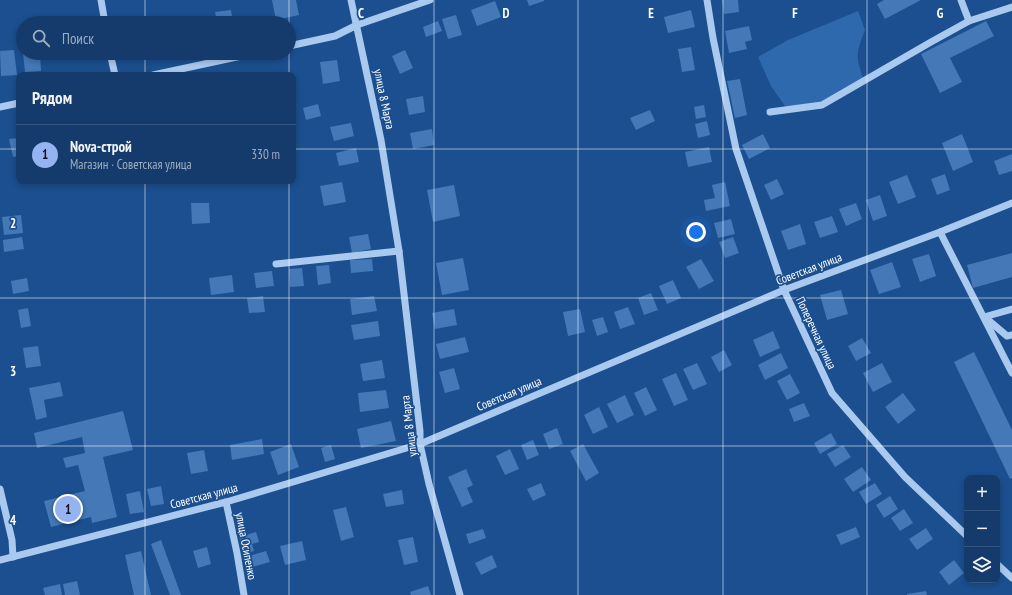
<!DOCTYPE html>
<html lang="ru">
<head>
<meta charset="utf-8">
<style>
  body { margin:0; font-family:"PT Sans Narrow",sans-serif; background:#1d4271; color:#f1f3f6 }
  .controls { position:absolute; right:12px; bottom:12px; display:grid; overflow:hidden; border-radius:8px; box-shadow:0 2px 6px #0003 }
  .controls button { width:36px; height:36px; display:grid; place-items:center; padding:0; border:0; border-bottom:1px solid #33557e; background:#143b6b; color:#f1f3f6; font:20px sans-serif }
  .you { position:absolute; left:696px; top:232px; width:14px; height:14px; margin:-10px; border:3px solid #fff; border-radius:50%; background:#1a73e8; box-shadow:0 0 0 6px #1a73e833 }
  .badge { display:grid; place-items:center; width:26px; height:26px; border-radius:50%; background:#95b2f1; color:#111; font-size:13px; font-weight:700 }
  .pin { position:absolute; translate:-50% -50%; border:2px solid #fff; box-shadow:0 1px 4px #0006 }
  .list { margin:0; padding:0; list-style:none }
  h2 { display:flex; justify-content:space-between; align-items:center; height:52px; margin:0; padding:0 16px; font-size:17px }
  h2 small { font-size:13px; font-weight:400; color:#9dadc1 }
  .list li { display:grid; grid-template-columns:26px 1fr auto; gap:12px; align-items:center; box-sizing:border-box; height:60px; padding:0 16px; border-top:1px solid #33557e }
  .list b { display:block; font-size:15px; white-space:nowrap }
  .list p { margin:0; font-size:13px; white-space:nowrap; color:#9dadc1 }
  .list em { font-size:13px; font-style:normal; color:#9dadc1 }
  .icon { flex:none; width:22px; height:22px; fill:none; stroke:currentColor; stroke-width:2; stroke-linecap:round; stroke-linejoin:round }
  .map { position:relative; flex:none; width:1012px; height:595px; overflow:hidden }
  .search { position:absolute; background:#143b6b; box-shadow:0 2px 6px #0003; left:16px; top:16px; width:280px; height:44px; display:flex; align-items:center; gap:10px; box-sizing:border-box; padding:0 14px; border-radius:22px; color:#9dadc1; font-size:15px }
  .panel { position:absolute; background:#143b6b; box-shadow:0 2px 6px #0003; left:16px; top:72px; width:280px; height:112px; border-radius:8px }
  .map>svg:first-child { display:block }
  .green { fill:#2e69ad }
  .building { fill:#4478b7 }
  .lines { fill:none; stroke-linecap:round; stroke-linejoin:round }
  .minor { stroke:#a9c9ee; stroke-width:7 }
  .grid { fill:none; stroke:#fff; stroke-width:1; stroke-opacity:0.55 }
  .labels { text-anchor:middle; stroke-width:3.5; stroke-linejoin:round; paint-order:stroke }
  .street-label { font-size:12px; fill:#fff; stroke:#1b4f8f }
  .grid-label { font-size:13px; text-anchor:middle; font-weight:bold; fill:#fff; stroke:#1b4f8f; stroke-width:3.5; stroke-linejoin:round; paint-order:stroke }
</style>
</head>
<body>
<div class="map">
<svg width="1012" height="595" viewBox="0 0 1012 595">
  <rect width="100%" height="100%" fill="#1b4f8f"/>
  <path class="green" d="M858,11L865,30C856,53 855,57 864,80L822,105L787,109L771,86L758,57L788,40Z"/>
  <g class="building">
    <polygon points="272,0 296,0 299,15 276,20"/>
    <polygon points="527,0 544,0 544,1 529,6"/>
    <polygon points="722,0 738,0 739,12 724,14"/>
    <polygon points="884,0 921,0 885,19 877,4"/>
    <polygon points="495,1 501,17 477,26 471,10"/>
    <polygon points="231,10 233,23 217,23 215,12"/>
    <polygon points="691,10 695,27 668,33 664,17"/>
    <polygon points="456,15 462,35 448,39 442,19"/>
    <polygon points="438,21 442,31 426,37 423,27"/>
    <polygon points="986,21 994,36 950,58 962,82 940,93 921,54"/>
    <polygon points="749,26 752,40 745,42 747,49 729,53 725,31"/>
    <polygon points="691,47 695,70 682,72 678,49"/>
    <polygon points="14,50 17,75 1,76 0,51"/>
    <polygon points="405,50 413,68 400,74 392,56"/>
    <polygon points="23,53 40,53 41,71 25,72"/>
    <polygon points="81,53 96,53 97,59 81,60"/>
    <polygon points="337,60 340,81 323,84 320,62"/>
    <polygon points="740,79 747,115 735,118 727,81"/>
    <polygon points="423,96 425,112 409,115 406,99"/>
    <polygon points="318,104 321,116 306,120 303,108"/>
    <polygon points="704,105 706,117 696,119 694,107"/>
    <polygon points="650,110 655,121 636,130 630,118"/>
    <polygon points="707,121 710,135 698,138 695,124"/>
    <polygon points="351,123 354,136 334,141 330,127"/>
    <polygon points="432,129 434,145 413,149 410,133"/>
    <polygon points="763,134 770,148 749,159 742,145"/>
    <polygon points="962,134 973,162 953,171 942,143"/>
    <polygon points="19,138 19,156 13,157 9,139"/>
    <polygon points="709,147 712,162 688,167 685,152"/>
    <polygon points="356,148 359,162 339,166 336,153"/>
    <polygon points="1012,154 1012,171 999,175 994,161"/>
    <polygon points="945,174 950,190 937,195 931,179"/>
    <polygon points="907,175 916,197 898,204 889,182"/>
    <polygon points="777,179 784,194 771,200 764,185"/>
    <polygon points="342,182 346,202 324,206 320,186"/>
    <polygon points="725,182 730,206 706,211 704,200 715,198 712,185"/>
    <polygon points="454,185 460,216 433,222 427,190"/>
    <polygon points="880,195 887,216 873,221 866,200"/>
    <polygon points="191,203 209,203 210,223 192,224"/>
    <polygon points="856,203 862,219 846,226 839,209"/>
    <polygon points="21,215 23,233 4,235 2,217"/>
    <polygon points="832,216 838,232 820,238 814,222"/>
    <polygon points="731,219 735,234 718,238 714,223"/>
    <polygon points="800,224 806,244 788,250 781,231"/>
    <polygon points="368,234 371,249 352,253 349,237"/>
    <polygon points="22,237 24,249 4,252 3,240"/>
    <polygon points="733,237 739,253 725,258 719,242"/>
    <polygon points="1012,253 1012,277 973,288 967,265"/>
    <polygon points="929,254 936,276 920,282 912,259"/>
    <polygon points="463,258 469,290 442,295 436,263"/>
    <polygon points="372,259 373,271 351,273 350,260"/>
    <polygon points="701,259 714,281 699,289 686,267"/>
    <polygon points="892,262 901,287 879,294 870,270"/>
    <polygon points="329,265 331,283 318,285 316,266"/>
    <polygon points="302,268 304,286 290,287 289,269"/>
    <polygon points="272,271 274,286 256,288 254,273"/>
    <polygon points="232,275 234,292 211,295 209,278"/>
    <polygon points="27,278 29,291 13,294 11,281"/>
    <polygon points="673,280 681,298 667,304 659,286"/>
    <polygon points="841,290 848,314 827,320 820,295"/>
    <polygon points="651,293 658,310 644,315 638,298"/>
    <polygon points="263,296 265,312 249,313 247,298"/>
    <polygon points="374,296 377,311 352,315 350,299"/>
    <polygon points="628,307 635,324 620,329 614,312"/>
    <polygon points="28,308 31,326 21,328 18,310"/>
    <polygon points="454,309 457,325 435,329 432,313"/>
    <polygon points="580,309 585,332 568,336 563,312"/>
    <polygon points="603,317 608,332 597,336 592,320"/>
    <polygon points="378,321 380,336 354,340 351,325"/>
    <polygon points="773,331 780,348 760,357 753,340"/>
    <polygon points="465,337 469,352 440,359 436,344"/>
    <polygon points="862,338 871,353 856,361 848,346"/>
    <polygon points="38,346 41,366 26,368 23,348"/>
    <polygon points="724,350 732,365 719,372 711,357"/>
    <polygon points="974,352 1012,430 1012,478 1010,479 954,362"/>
    <polygon points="781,353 788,368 765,380 758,365"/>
    <polygon points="382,360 385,378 363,381 360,364"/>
    <polygon points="697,363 707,384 693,390 683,369"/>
    <polygon points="882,363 892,382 873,392 863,373"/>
    <polygon points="454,368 460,389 445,393 439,372"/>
    <polygon points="676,373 688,400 674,406 662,379"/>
    <polygon points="790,374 800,393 787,400 777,381"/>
    <polygon points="60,382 63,396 44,400 47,417 36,420 29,388"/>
    <polygon points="646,387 657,410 645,416 634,393"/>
    <polygon points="386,390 389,408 360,412 358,393"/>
    <polygon points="903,393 916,410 898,424 885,407"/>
    <polygon points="625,395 634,415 617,423 607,404"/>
    <polygon points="804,403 810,416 794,422 789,409"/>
    <polygon points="599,407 608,427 593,434 584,415"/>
    <polygon points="123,411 133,450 103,457 117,517 92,523 91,517 51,527 44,501 85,491 78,465 66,468 63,458 85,453 82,437 37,448 34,433"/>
    <polygon points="391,421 396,441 361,448 357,429"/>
    <polygon points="557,428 563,444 549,449 543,434"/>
    <polygon points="831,433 837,444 820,454 814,443"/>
    <polygon points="262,439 264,454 232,460 230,445"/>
    <polygon points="533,440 539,455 527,460 521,445"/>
    <polygon points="291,444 299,467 278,475 270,452"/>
    <polygon points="583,444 599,473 586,481 570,451"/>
    <polygon points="331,445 335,459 325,462 321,448"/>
    <polygon points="843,445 851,457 835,467 827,454"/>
    <polygon points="510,449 519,469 505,475 496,456"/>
    <polygon points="204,450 208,471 191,474 187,453"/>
    <polygon points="862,467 871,480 853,492 844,479"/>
    <polygon points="466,469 473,485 467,488 473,502 462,507 448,477"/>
    <polygon points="541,483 546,495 533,501 527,489"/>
    <polygon points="875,483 882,494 866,504 859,492"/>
    <polygon points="161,486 164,504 151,506 147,489"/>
    <polygon points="402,490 404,504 386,507 383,494"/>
    <polygon points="140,491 144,512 130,514 126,494"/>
    <polygon points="890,496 898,509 884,518 876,505"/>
    <polygon points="346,507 354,537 341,541 333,510"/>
    <polygon points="904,509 913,523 900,531 891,518"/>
    <polygon points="856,527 860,537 841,545 836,535"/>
    <polygon points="926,528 933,539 917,550 909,539"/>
    <polygon points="483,529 486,538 469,544 466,534"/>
    <polygon points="256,532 259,542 252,544 254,551 244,554 239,537"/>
    <polygon points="413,537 418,562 404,565 398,540"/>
    <polygon points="161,540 181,595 170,595 151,544"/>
    <polygon points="302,541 306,560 285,565 280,546"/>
    <polygon points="207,547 211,564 198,568 193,551"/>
    <polygon points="141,551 151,595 134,595 125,555"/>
    <polygon points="266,551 270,562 249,568 246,557"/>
    <polygon points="492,555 497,567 481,575 475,563"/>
    <polygon points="954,560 964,573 949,585 939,572"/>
    <polygon points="77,581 80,595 65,595 63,584"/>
    <polygon points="60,584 62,595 45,595 43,588"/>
    <polygon points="428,586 431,595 411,595 410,592"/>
    <polygon points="926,591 927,595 907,595 907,594"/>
  </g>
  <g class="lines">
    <g class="minor">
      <polyline points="101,0 105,23"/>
      <polyline points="351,0 381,140 399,251 420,431 420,444 429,484 460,595"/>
      <polyline points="707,0 713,38 736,149 784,290 832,393 905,477 967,536"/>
      <polyline points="961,0 969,21 1012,7"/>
      <polyline points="289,46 335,36 357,25 430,0"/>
      <polyline points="110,53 115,75"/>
      <polyline points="153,75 256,53"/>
      <polyline points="0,107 19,103"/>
      <polyline points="770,112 822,105 931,42 969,21"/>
      <polyline points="940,232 1012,373"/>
      <polyline points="276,264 399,251"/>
      <polyline points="984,317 1012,309"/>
      <polyline points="987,319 1007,336 1012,335"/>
      <polyline points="0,489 12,540 13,557"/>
      <polyline points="226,502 237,553 244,595"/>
      <polyline points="0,560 226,502 420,444 784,290 940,232 1012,203"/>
      <polyline points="997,564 1012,578"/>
    </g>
  </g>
  <path class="grid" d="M145,0V23M289,0V75M434,0V595M578,0V595M723,0V595M867,0V595M145,53V75M0,149H19M293,149H1012M145,181V595M289,181V595M0,298H1012M0,446H1012"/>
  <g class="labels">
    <g class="street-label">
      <text transform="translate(384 99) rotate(78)" y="4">улица 8 Марта</text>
      <text transform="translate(809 269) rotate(-21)" y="4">Советская улица</text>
      <text transform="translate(816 333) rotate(65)" y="4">Поперечная улица</text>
      <text transform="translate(509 394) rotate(-23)" y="4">Советская улица</text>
      <text transform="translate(409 426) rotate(-97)" y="4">улица 8 Марта</text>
      <text transform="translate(204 496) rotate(-15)" y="4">Советская улица</text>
      <text transform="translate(246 546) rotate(79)" y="4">улица Осипенко</text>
    </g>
  </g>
  <g class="grid-label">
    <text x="361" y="18">C</text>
    <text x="506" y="18">D</text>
    <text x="651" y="18">E</text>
    <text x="795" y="18">F</text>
    <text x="940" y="18">G</text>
    <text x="13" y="228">2</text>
    <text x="13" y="376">3</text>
    <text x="13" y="525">4</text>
  </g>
</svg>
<div class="controls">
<button>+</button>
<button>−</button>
<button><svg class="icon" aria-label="layers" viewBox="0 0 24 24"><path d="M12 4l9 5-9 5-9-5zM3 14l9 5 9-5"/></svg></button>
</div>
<div class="you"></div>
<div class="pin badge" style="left:68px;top:509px">1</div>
<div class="search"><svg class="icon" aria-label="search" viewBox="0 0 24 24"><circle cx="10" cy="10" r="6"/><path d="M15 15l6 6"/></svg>Поиск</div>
<section class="panel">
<h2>Рядом<small></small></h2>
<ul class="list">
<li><span class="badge">1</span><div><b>Nova-строй</b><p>Магазин · Советская улица</p></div><em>330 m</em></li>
</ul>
</section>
</div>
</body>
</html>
